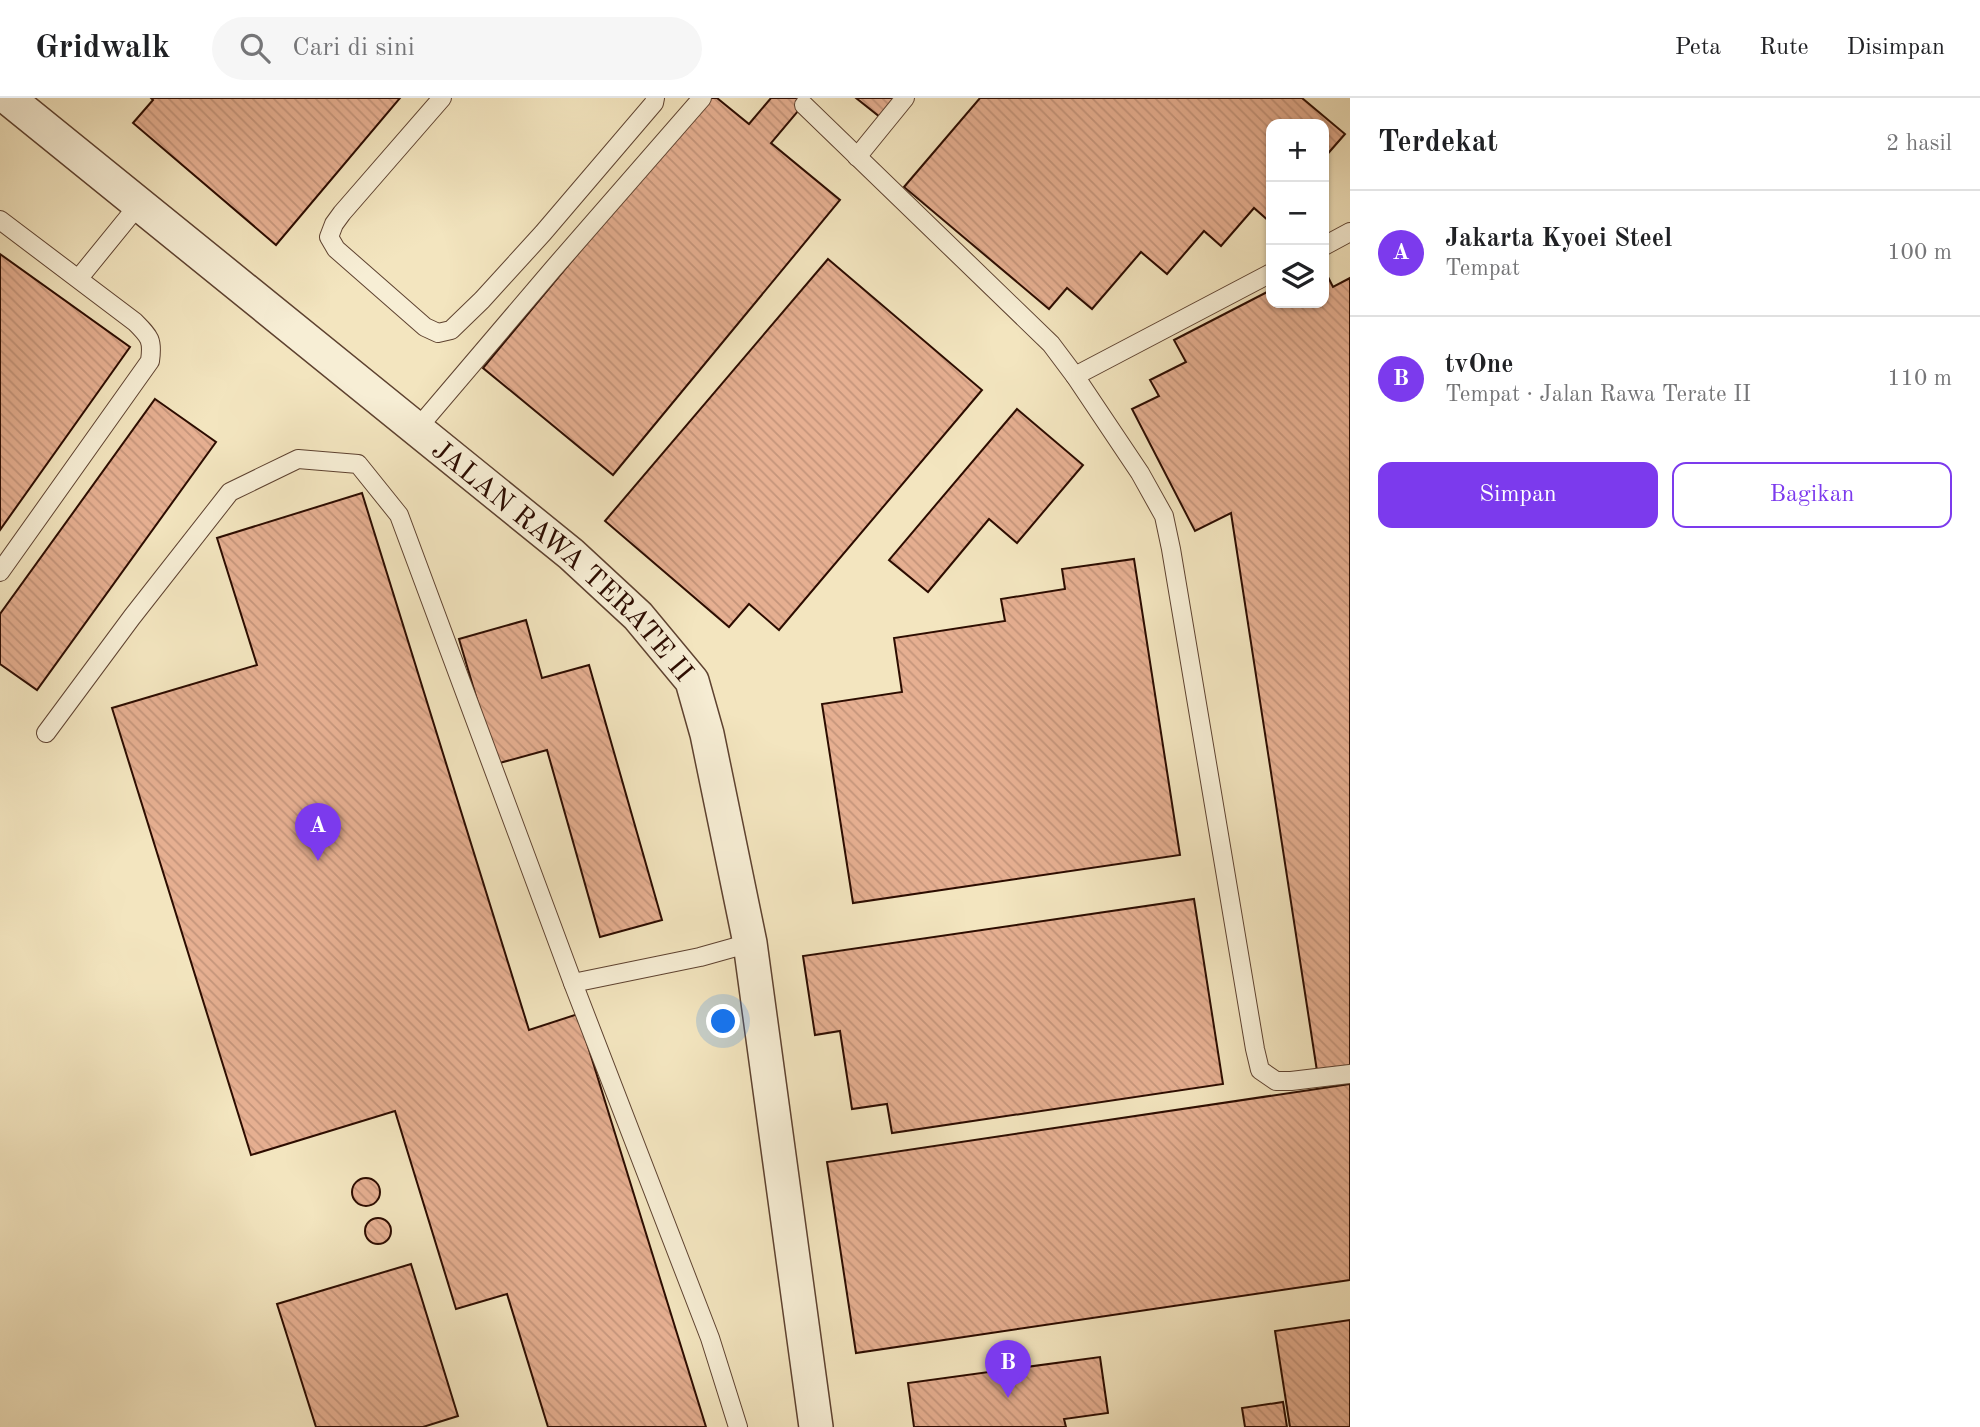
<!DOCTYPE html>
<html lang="id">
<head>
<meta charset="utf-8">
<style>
  body { margin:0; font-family:"Old Standard TT",serif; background:#f6f6f6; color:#202124 }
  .controls { position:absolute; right:21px; top:21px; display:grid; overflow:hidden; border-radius:14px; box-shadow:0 2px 5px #0004 }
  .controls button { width:63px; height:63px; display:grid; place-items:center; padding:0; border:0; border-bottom:2px solid #e0e0e0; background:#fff; color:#202124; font:35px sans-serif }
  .you { position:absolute; left:724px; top:924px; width:24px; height:24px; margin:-18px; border:5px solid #fff; border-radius:50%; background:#1a73e8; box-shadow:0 0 0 10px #1a73e833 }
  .badge { display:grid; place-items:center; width:46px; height:46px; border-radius:50%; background:#7c3aed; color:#fff; font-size:23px; font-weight:700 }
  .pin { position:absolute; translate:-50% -58px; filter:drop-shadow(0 2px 4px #0008) }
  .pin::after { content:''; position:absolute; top:37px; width:24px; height:21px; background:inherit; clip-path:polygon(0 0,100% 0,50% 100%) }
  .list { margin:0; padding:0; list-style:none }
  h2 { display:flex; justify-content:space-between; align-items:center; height:91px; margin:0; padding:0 28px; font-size:30px }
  h2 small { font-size:23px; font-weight:400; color:#757577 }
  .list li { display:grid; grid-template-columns:46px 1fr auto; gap:21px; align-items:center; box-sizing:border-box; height:126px; padding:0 28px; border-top:2px solid #e0e0e0 }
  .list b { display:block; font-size:26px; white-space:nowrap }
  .list p { margin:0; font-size:23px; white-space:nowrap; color:#757577 }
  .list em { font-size:23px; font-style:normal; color:#757577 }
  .actions { display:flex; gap:14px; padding:21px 28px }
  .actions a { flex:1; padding:16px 0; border:2px solid #7c3aed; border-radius:14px; text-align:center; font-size:24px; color:#7c3aed }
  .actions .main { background:#7c3aed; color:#fff }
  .icon { flex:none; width:38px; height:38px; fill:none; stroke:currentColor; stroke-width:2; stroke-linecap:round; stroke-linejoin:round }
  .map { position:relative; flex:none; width:1350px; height:1329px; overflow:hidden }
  header { display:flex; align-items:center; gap:42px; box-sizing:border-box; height:98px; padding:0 35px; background:#fff; border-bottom:2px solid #e0e0e0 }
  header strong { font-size:33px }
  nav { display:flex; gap:38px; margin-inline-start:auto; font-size:24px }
  .search { width:490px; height:63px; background:#f6f6f6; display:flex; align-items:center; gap:18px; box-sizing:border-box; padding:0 24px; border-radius:38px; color:#757577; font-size:26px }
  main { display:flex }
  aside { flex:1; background:#fff }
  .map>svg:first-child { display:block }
  .building { fill:url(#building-back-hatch); stroke:#2c0c00; stroke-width:2 }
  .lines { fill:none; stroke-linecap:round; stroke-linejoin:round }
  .lane-casing { stroke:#5e4230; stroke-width:20 }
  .street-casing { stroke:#5e4230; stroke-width:36 }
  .lane { stroke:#f7eed5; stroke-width:18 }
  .street { stroke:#f7eed5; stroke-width:33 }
  .labels { text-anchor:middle; stroke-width:5; stroke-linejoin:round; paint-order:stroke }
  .street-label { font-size:28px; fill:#2c0c00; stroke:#f7eed5 }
</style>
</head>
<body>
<header>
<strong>Gridwalk</strong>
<div class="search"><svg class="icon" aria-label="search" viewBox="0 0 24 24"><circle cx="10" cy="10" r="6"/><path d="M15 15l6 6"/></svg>Cari di sini</div>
<nav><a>Peta</a><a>Rute</a><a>Disimpan</a></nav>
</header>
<main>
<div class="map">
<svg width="1350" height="1329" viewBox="0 0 1350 1329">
  <defs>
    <pattern id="building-back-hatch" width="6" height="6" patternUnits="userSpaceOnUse" patternTransform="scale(1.75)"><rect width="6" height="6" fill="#e6af91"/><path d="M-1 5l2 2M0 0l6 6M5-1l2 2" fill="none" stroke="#c5957b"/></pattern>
  </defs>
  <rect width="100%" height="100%" fill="#f3e5bf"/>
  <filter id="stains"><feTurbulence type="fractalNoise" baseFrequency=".00286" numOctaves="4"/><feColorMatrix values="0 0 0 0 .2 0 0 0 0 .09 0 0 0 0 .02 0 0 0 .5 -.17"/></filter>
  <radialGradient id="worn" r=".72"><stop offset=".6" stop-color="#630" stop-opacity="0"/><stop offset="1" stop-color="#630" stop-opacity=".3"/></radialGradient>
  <g class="building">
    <polygon points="151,0 400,0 276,147 133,25 153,2"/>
    <polygon points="707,0 717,0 749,26 771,0 809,0 771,45 840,102 613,377 483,270"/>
    <polygon points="856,0 896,0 880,19"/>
    <polygon points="980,0 1302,0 1345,36 1324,60 1324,26 1271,26 1270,124 1254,110 1221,148 1204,133 1167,176 1141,154 1092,211 1067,190 1049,211 904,89"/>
    <polygon points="0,156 130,249 0,432"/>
    <polygon points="828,161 982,292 779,532 749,506 729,529 605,423"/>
    <polygon points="1324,171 1333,189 1350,180 1350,968 1317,973 1231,415 1195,433 1132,311 1159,298 1150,282 1186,264 1174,242 1271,192 1271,205 1324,205"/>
    <polygon points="155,301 216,344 37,592 0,566 0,516"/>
    <polygon points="1017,311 1083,367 1017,445 989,421 928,494 889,462"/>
    <polygon points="362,395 529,932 578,916 706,1329 548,1329 507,1196 456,1211 395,1013 251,1057 112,610 257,567 217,440"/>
    <polygon points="1134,461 1180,757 853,805 822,606 902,594 894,540 1005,523 1001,501 1065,491 1062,471"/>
    <polygon points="526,522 542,580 589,567 662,822 600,839 547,652 496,666 459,541"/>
    <polygon points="1194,801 1223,986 892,1035 887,1006 852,1011 840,933 815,937 803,858"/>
    <polygon points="1350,986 1350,1182 856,1255 827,1064"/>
    <circle cx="366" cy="1094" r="14"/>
    <circle cx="378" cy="1133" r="13"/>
    <polygon points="411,1166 458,1318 423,1329 316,1329 277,1206"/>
    <polygon points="1350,1222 1350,1329 1290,1329 1275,1233"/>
    <polygon points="1100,1259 1108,1315 1064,1321 1066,1329 914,1329 908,1285"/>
    <polygon points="1283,1304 1287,1329 1245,1329 1242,1310"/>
  </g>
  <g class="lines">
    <g class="lane-casing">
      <g id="lane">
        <polyline points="442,0 342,115 334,126 329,139 336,151 425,229 438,235 451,232 482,202 543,135 654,5 655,0"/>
        <polyline points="804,7 1051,246 1075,278 1140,375 1164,418 1171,451 1255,951 1260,972 1276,983 1291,983 1350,976"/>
        <polyline points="857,59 905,0"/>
        <path d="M0,122L135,224C150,239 153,242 150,263L0,474"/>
        <polyline points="1324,148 1350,134"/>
        <polyline points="79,180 140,105"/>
        <polyline points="1075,278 1271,175"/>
        <polyline points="416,332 553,171 702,0"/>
        <polyline points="46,635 132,519 230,394 298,361 358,366 399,417 573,885 710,1240 738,1329"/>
        <polyline points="573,885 700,859 750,845"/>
      </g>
    </g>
    <g class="street-casing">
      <g id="street">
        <path id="s1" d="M8,0L571,456L638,518L692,583L707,636L750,845L816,1329"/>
      </g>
    </g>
    <use href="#lane" class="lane"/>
    <use href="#street" class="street"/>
  </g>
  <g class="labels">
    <g class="street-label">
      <text dy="10" stroke="none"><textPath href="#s1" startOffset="723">JALAN RAWA TERATE II</textPath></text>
    </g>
  </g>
  <rect width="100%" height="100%" filter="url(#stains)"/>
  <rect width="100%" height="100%" fill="url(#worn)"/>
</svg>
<div class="controls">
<button>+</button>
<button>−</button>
<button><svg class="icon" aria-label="layers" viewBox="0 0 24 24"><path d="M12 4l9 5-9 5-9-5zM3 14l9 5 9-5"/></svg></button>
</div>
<div class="you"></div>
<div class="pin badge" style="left:318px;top:763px">A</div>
<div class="pin badge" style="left:1008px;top:1300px">B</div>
</div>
<aside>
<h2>Terdekat<small>2 hasil</small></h2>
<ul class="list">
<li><span class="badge">A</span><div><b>Jakarta Kyoei Steel</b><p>Tempat</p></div><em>100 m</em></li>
<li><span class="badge">B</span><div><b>tvOne</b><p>Tempat · Jalan Rawa Terate II</p></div><em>110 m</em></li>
</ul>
<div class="actions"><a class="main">Simpan</a><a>Bagikan</a></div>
</aside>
</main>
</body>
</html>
